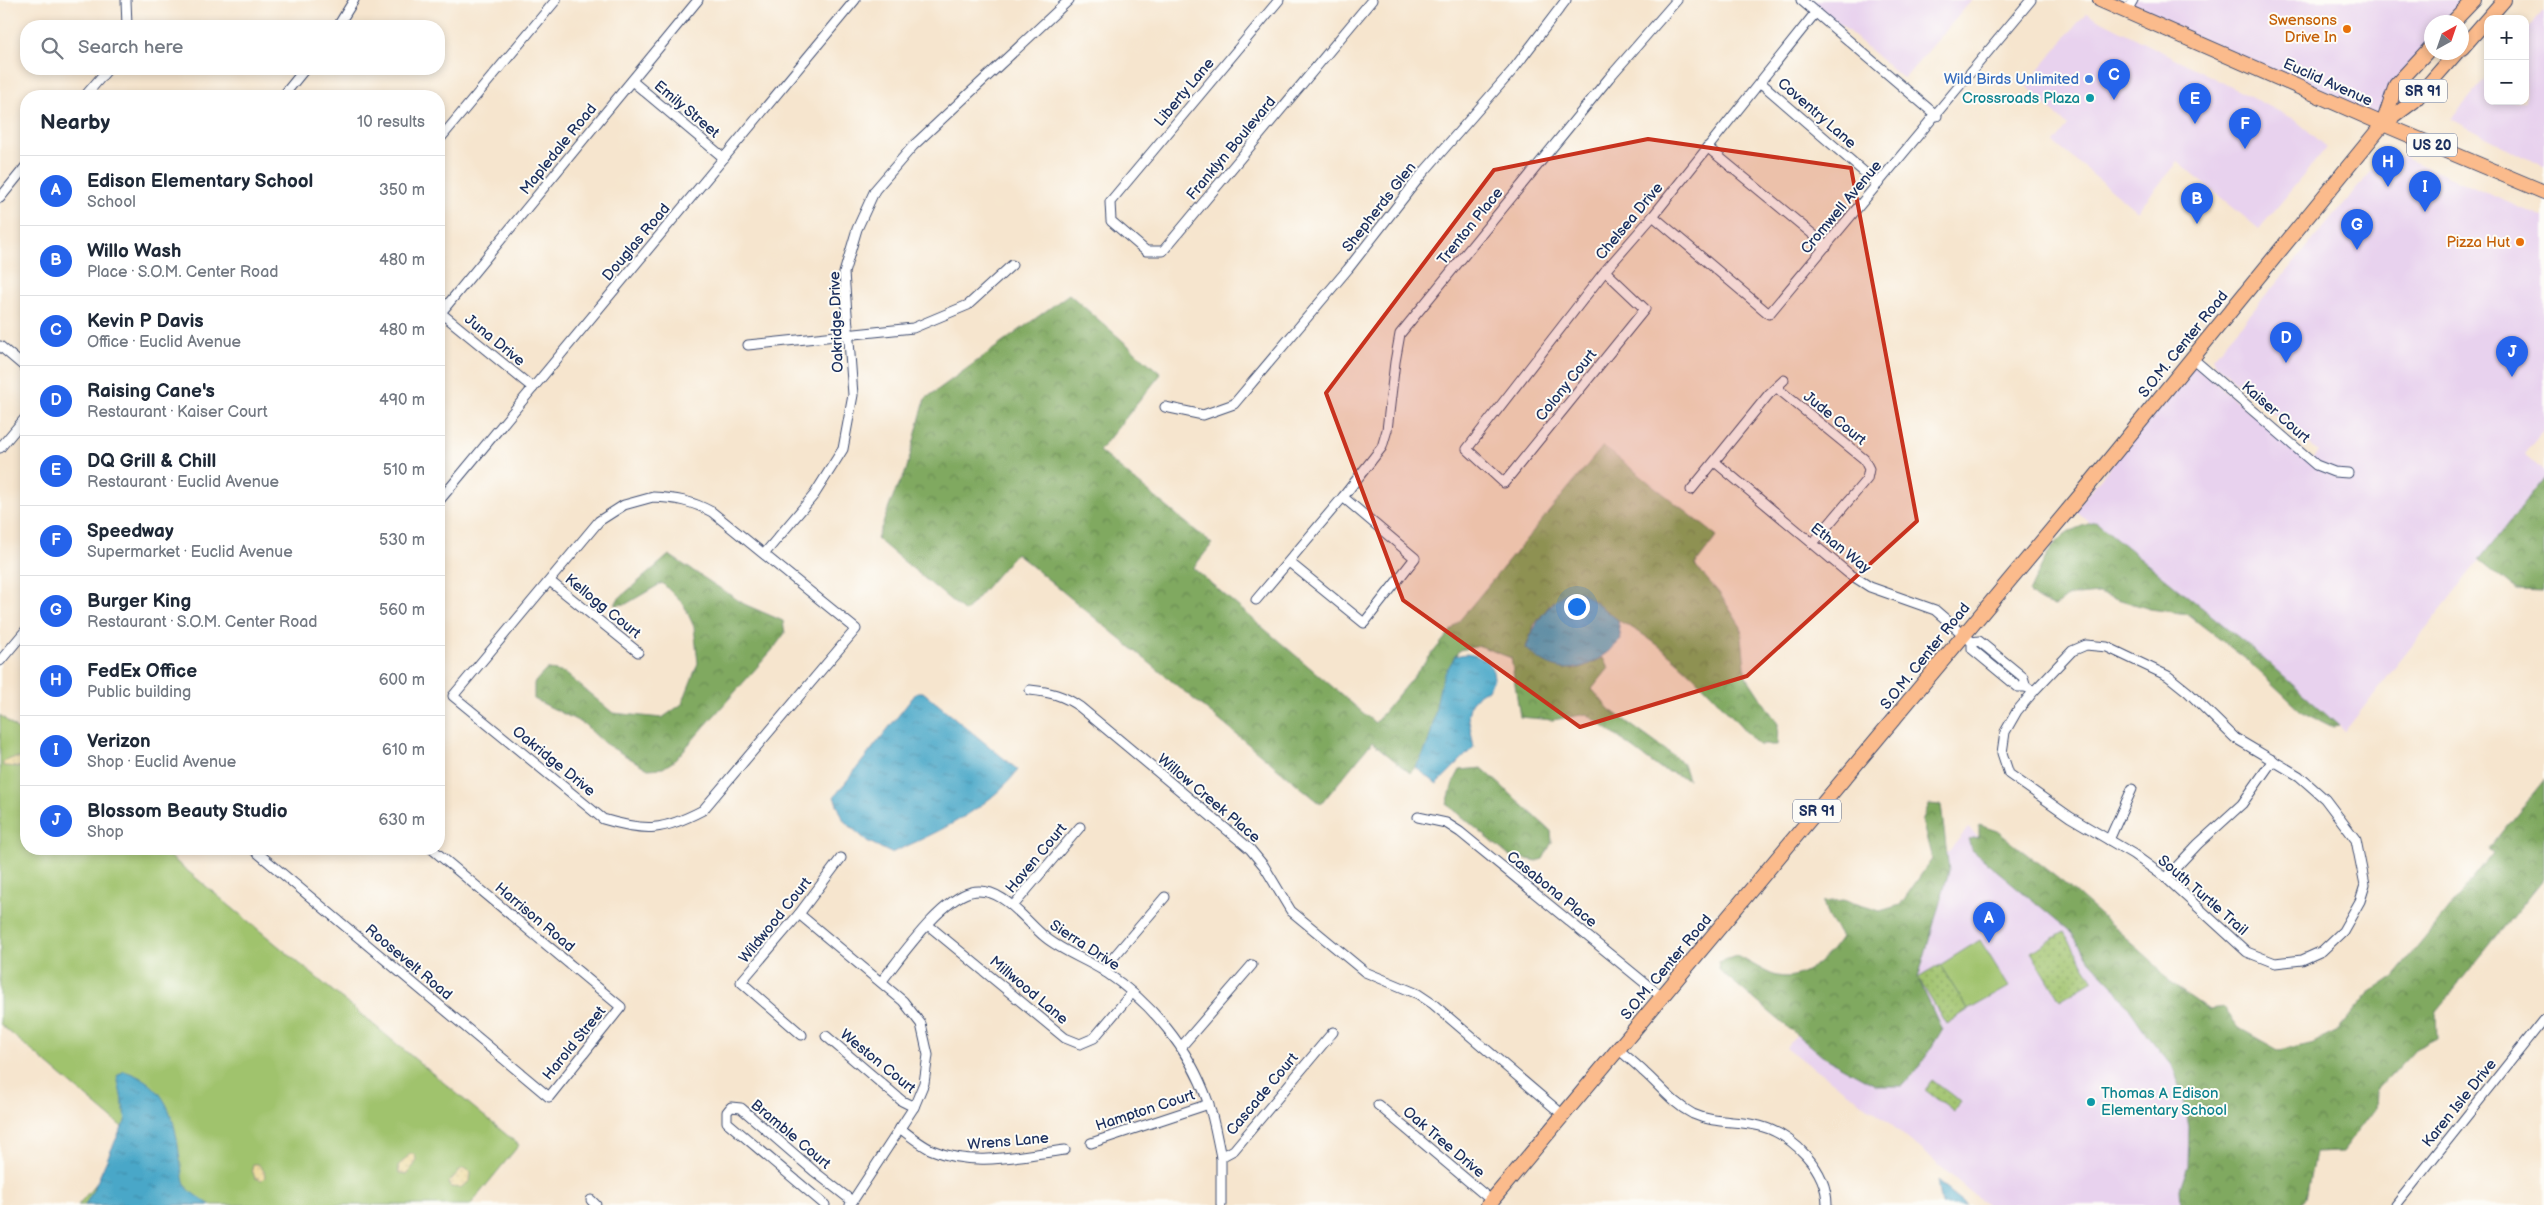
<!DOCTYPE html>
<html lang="en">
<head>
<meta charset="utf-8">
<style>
  body { margin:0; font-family:"Balsamiq Sans",sans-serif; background:#f6f6f7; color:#1f2937 }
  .controls { position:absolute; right:15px; top:15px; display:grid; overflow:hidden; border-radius:10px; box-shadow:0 2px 8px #0003 }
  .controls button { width:45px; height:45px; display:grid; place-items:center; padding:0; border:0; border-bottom:1px solid #e0e1e3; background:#fff; color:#1f2937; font:25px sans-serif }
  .compass { position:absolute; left:2424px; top:15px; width:45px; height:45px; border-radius:50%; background:#fff; box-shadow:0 2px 8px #0003; rotate:40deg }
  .you { position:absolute; left:1576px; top:606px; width:18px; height:18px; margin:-12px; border:4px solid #fff; border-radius:50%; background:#1a73e8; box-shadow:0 0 0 8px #1a73e833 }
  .badge { display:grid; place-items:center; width:32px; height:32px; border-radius:50%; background:#2563eb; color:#fff; font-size:16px; font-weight:700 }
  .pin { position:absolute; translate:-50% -41px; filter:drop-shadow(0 1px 2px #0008) }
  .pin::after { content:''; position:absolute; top:26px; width:18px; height:15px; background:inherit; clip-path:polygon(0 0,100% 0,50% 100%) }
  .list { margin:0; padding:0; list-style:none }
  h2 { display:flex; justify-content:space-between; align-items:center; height:65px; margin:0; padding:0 20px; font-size:21px }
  h2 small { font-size:16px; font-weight:400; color:#747a83 }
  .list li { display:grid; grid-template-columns:32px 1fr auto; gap:15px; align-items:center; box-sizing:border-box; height:70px; padding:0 20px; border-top:1px solid #e0e1e3 }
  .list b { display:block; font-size:19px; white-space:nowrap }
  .list p { margin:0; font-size:16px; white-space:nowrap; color:#747a83 }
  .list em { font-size:16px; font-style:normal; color:#747a83 }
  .icon { flex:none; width:28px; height:28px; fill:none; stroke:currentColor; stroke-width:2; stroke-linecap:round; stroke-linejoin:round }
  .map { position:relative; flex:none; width:2544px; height:1205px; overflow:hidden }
  .search { position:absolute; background:#fff; box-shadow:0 2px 8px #0003; left:20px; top:20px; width:425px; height:55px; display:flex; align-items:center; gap:12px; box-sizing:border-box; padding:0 18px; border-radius:20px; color:#747a83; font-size:19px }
  .panel { position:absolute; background:#fff; box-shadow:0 2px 8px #0003; left:20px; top:90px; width:425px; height:765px; border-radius:20px }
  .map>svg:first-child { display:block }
  .built { fill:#e8d2ee }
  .green { fill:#a0c36d; stroke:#5e7966 }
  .forest { fill:url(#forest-crowns); stroke:#4e6c5f }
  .sand { fill:url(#sand-dots); stroke:#84847e }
  .park { fill:url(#park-dots); stroke:#5e7966 }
  .water { fill:url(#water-ripples); stroke:#326b93 }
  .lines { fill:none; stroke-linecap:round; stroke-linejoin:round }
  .minor-casing { stroke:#3c4a6f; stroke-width:11 }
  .primary-casing { stroke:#3c4a6f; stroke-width:16 }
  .minor { stroke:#fff; stroke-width:9 }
  .primary { stroke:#fbbb8c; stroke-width:14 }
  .marked { fill:#c8321e; fill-opacity:0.2; stroke:#c8321e; stroke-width:4; stroke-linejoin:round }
  .food-dot { fill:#e8710a; stroke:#fdfcf7; stroke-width:2 }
  .shop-dot { fill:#3f7fe0; stroke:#fdfcf7; stroke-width:2 }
  .culture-dot { fill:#0f9aa8; stroke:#fdfcf7; stroke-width:2 }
  .labels { text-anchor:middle; stroke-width:4; stroke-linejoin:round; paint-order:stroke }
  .shield { fill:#fdfcf7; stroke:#5f6c8c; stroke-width:1 }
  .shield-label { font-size:14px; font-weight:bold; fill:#1b2f5e }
  .food-label { font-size:15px; fill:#c56008; stroke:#fdfcf7; text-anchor:end }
  .shop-label { font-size:15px; fill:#366cbe; stroke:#fdfcf7; text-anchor:end }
  .street-label { font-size:15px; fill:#1b2f5e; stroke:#fdfcf7 }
  .culture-label { font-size:15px; fill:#0d838f; stroke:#fdfcf7; text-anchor:end }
</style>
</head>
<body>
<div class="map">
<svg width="2544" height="1205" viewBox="0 0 2544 1205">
  <defs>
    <pattern id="forest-crowns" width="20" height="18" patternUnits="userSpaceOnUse" patternTransform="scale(1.25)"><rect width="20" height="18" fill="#80a960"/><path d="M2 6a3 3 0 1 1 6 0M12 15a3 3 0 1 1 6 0" fill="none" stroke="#688a52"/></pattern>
    <pattern id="sand-dots" width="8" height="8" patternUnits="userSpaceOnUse" patternTransform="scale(1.25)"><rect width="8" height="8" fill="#eeda9e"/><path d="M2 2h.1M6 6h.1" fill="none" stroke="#ccbb8a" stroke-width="1.8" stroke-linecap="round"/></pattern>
    <pattern id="park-dots" width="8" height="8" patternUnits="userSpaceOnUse" patternTransform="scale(1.25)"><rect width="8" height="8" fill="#a0c36d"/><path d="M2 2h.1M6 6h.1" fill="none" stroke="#829f5d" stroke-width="1.8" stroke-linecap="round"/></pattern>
    <pattern id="water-ripples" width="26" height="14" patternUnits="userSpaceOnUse" patternTransform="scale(1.25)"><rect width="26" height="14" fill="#4aa7c8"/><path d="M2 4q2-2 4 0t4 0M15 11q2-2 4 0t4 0" fill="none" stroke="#3d88a6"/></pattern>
  </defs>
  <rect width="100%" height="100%" fill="#fdfcf7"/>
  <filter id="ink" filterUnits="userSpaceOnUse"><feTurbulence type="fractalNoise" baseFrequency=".02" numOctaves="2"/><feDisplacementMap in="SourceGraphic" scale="10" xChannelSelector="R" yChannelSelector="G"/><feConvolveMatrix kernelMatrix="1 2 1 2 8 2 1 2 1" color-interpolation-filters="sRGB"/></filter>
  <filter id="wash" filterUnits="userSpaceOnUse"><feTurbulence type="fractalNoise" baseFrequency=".0096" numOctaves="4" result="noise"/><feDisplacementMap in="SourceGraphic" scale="20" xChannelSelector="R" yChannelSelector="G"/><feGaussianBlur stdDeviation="1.12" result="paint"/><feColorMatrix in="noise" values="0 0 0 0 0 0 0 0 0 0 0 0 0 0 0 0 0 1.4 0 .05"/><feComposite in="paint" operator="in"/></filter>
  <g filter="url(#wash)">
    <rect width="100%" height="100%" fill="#f6e5ce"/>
    <g class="built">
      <polygon points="1812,0 1972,0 1904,79"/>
      <polygon points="2108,0 2466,0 2447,22 2432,22 2431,40 2379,120"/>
      <polygon points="2544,10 2544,167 2451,119 2488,76 2488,101 2525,101 2525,32"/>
      <polygon points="2086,13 2294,119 2327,147 2259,229 2178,162 2137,211 2054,143 2068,126 2026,85"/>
      <polygon points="2394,156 2405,158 2544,218 2544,430 2524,454 2544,470 2544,478 2345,731 2075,510 2193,364 2309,462 2318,451 2216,365 2213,358 2375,167"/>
      <polygon points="1968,828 2317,1122 2249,1205 1986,1205 1882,1117 1786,1048"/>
    </g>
    <g class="green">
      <polygon points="0,715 26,737 26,849 161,849 519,1145 470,1205 78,1205 135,1138 0,1024"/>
      <polygon points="1980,940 2009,987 1968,1010 1940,965"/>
    </g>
    <g class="forest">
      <path d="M1069,294L1161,374L1099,451L1212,544L1193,568L1375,723L1603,446L1717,536L1695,565L1720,594L1741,627L1746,676L1778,724L1777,745H1758C1720,703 1670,645 1619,621C1599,611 1574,607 1553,601L1534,625L1526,648L1575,670L1603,658L1609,668L1592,689L1609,709L1682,762L1688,779L1659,768L1587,714L1553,720L1520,717L1511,658L1480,646L1459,650L1444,676L1434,726L1422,759L1410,773L1372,742L1321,804L1016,553L965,612L877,539L894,494L906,471L925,399Z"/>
      <polygon points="2544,478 2544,592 2517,591 2479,560"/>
      <path d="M2096,522L2247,644L2339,726L2333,727L2301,711L2247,660L2187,614L2150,609L2098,593L2068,596L2055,606C2044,604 2037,600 2029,592C2047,555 2052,532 2096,522Z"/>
      <polygon points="669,555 744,604 783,621 785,633 774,648 674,761 663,768 648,769 604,743 584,724 534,699 534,683 547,669 565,673 613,713 662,718 682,704 698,663 694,627 684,605 662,583 626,604 615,605 618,599"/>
      <polygon points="1482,768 1551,831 1552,842 1543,859 1536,861 1508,855 1447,804 1453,783 1460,770"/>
      <polygon points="2544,781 2544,878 2436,1011 2437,1038 2415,1049 2375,1092 2374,1109 2342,1152 2315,1153 2306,1198 2299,1205 2181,1205 2180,1189 2188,1165 2189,1127 2182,1091 2171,1064 2148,1036 2113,985 2090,961 2071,932 1972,850 1968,839 1979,837 1979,825 1997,831 2065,884 2151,960 2170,983 2209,1010 2224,1008 2239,1028 2280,1051 2313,1043 2336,1032 2369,993 2394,976 2494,853 2489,849"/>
      <path d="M1929,804L1941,805L1949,871L1918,978L1942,1030L1920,1066L1903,1086H1877L1822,1056L1718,969L1719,962L1736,956C1749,961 1759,969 1771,974C1800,986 1827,958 1841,937L1828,917L1823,902L1844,900L1880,911L1900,905L1932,859L1922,821Z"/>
    </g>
    <g class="sand">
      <polygon points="13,758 21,758 24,764 21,767 3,766 3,762"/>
      <polygon points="410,1154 414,1154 416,1159 415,1164 407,1174 399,1173 398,1166"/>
      <polygon points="253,1164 258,1164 264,1171 265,1177 262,1180 255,1178 252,1170"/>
      <polygon points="465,1168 471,1173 470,1181 460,1188 450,1187 449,1182 461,1169"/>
    </g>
    <g class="park">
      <polygon points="2064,932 2093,980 2060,1000 2031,952"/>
      <polygon points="1940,965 1968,1010 1946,1024 1918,978"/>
      <polygon points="1932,1080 1961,1102 1954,1111 1925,1089"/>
    </g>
    <g class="water">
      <path d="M1570,590L1582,593L1618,620L1621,640C1590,671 1560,682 1526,648C1536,620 1546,606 1570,590Z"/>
      <path d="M1465,654C1480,655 1494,662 1494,679L1488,690L1479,694L1471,703L1468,715L1474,747L1437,784L1415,767C1436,741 1433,707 1443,677C1446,670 1452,663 1455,656Z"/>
      <path d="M917,692H923L1018,770C989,809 935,834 891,853L867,841L844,821L834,797Z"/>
      <path d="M124,1071C168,1084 175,1119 180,1160C182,1169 182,1178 186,1186C191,1194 203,1200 211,1205H85C101,1178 110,1148 126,1120L117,1076Z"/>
      <polygon points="1937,1181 1967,1205 1941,1205"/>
    </g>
  </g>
  <g filter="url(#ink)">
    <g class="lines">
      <g class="minor-casing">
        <g id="minor">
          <polyline points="126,0 127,26"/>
          <polyline points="1279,0 1110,202 1111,221 1146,251 1163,251 1372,0"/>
          <polyline points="1801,0 1937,116"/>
          <polyline points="2126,12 2133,0"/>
          <polyline points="338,26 354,0"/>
          <polyline points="632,81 724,158"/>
          <polyline points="1761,83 1878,184"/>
          <polyline points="85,96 108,69"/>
          <polyline points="283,96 305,69"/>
          <polyline points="439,140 556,0"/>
          <polyline points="1707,147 1827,246"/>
          <polyline points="0,198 26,166"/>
          <polyline points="1653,216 1769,314 2031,0"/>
          <polyline points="1605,271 1645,309 1504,483 1467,449 1605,271 1653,216 1816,12"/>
          <polyline points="441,313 533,388"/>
          <polyline points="439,315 698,0"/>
          <polyline points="748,345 913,328 968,305 1012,265"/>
          <polyline points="0,346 26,368"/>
          <polyline points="2192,358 2316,465 2334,472 2348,473"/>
          <polyline points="1777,388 1864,459 1869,469 1867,479 1813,543"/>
          <polyline points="1165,407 1203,415 1234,404 1348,269 1422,174 1512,71 1566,0"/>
          <polyline points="0,448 26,417"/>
          <polyline points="1715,462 1848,573 1870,587 1935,610 1972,642 1972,649 2018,687 2026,687 2034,691 2072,651 2086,645 2107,647 2168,676 2188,692 2235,738 2299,776 2325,799 2356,840 2365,885 2360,901 2343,931 2322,951 2302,960 2275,963 2247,952 2166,878 2133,854 2070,817 2009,774 2002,753 2005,732 2017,711 2034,691"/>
          <polyline points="1691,490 1769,394 1784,380"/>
          <path d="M653,497C675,498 692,501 712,512L856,629L703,810C663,831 646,832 603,819L453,696L599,521L624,505Z"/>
          <polyline points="1343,497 1382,447 1387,430 1395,362 1400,334 1609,78 1677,0"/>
          <polyline points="439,501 855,0"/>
          <polyline points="765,553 814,495 843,449 853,395 844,273 857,229 875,190 913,146 1069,0"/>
          <polyline points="551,582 638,652"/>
          <polyline points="1256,600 1343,497 1415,558 1364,623 1289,562"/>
          <polyline points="1972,642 1979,641 2023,677 2026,687"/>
          <polyline points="0,661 26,630"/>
          <path d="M1030,690C1050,692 1063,695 1080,707L1250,849L1264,866L1291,911L1365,972L1418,994L1433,1004L1563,1115"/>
          <polyline points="1418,817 1446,823 1460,832 1662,997"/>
          <polyline points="2109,840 2132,789"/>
          <polyline points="253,849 549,1097 621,1007 432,849"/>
          <polyline points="2166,878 2198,844 2242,804 2273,760"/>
          <polyline points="1013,906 1080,827"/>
          <polyline points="799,914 903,1001 921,1024 928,1055 924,1083 914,1107 850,1205"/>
          <polyline points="928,925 1065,1038 1080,1044 1094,1038 1132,993"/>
          <polyline points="1105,972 1112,959 1165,897"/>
          <path d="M881,982C901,957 940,900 971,892C1002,885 1024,920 1045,937C1062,951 1085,959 1104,971C1152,1003 1189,1048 1208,1102C1214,1119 1217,1139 1221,1157"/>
          <polyline points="802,1035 741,982 799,914 841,858"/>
          <polyline points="826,1036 902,1101 914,1107"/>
          <polyline points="1181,1047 1252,965"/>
          <path d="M1618,1049C1627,1057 1636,1064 1644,1072C1661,1087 1672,1103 1693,1114C1715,1124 1737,1120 1760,1126C1793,1135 1827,1169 1827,1205"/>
          <polyline points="1378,1105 1492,1201"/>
          <path d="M900,1128C910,1136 921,1145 932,1150C974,1168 1021,1155 1065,1150"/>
          <polyline points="1091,1143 1209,1104"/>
          <polyline points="591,1200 596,1205"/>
          <polyline points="825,1205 727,1122 727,1112 731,1107 741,1108 815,1172 852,1201"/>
          <polyline points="1221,1205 1221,1157 1234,1150 1333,1032"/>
          <polyline points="2396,1205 2544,1019"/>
        </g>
      </g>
      <g class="primary-casing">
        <g id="primary">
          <polyline points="2100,0 2383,124 2544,192"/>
          <polyline points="2453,22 2474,0"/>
          <polyline points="2462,48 2504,0"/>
          <polyline points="2383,124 2396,85 2432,46"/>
          <polyline points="1488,1205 2079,497 2383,124 2414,101 2457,52"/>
        </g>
      </g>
      <use href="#minor" class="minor"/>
      <use href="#primary" class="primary"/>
    </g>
  </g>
  <path class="marked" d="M1648,139L1851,168L1917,521L1747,676L1580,727L1403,600L1326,393L1494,170Z"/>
  <g class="food-dot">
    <circle cx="2347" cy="29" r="5"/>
    <circle cx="2520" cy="242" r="5"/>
  </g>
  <circle class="shop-dot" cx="2089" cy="79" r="5"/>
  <g class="culture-dot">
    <circle cx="2090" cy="98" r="5"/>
    <circle cx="2091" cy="1102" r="5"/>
  </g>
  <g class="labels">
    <g class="shield">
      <rect x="2399" y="79.5" width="48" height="23" rx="4"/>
      <rect x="2407" y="133.5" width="50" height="23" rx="4"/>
      <rect x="1793" y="799.5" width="48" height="23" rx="4"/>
    </g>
    <g class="shield-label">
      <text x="2423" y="96">SR 91</text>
      <text x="2432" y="150">US 20</text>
      <text x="1817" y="816">SR 91</text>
    </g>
    <g class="food-label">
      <text x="2337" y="25">Swensons<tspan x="2337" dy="17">Drive In</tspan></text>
      <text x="2510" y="247">Pizza Hut</text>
    </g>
    <g class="shop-label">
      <text x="2079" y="84">Wild Birds Unlimited</text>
    </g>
    <g class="street-label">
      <text transform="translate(2328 82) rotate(24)" y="5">Euclid Avenue</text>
      <text transform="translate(1184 92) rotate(-50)" y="5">Liberty Lane</text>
      <text transform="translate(687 109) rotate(40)" y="5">Emily Street</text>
      <text transform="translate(1817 113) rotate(41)" y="5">Coventry Lane</text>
      <text transform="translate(1231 148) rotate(-50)" y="5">Franklyn Boulevard</text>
      <text transform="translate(558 149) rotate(-51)" y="5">Mapledale Road</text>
      <text transform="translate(1379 207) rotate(-52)" y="5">Shepherds Glen</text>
      <text transform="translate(1841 207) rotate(-50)" y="5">Cromwell Avenue</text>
      <text transform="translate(1629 221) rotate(-50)" y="5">Chelsea Drive</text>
      <text transform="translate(1470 226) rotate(-51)" y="5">Trenton Place</text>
      <text transform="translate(636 242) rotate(-50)" y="5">Douglas Road</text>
      <text transform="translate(836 322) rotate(-92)" y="5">Oakridge Drive</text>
      <text transform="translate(495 340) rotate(39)" y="5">Juna Drive</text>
      <text transform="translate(2183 344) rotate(-51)" y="5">S.O.M. Center Road</text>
      <text transform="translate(1566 385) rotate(-51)" y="5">Colony Court</text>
      <text transform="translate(2276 412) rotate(41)" y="5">Kaiser Court</text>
      <text transform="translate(1835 418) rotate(39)" y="5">Jude Court</text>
      <text transform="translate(1841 548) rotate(38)" y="5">Ethan Way</text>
      <text transform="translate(603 606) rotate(39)" y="5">Kellogg Court</text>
      <text transform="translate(1925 656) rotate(-51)" y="5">S.O.M. Center Road</text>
      <text transform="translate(554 761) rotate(39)" y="5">Oakridge Drive</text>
      <text transform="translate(1209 798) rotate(40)" y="5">Willow Creek Place</text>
      <text transform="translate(1036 858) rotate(-50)" y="5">Haven Court</text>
      <text transform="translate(1552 889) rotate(39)" y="5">Casabona Place</text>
      <text transform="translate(2203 895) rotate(41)" y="5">South Turtle Trail</text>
      <text transform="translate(535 917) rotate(40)" y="5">Harrison Road</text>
      <text transform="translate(775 920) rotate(-51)" y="5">Wildwood Court</text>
      <text transform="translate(1085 945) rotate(33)" y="5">Sierra Drive</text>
      <text transform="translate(409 962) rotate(40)" y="5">Roosevelt Road</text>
      <text transform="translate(1666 967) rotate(-50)" y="5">S.O.M. Center Road</text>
      <text transform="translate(1029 990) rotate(40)" y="5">Millwood Lane</text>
      <text transform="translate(574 1043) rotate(-51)" y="5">Harold Street</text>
      <text transform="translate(878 1061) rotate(39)" y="5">Weston Court</text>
      <text transform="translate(1262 1094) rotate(-50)" y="5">Cascade Court</text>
      <text transform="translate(2459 1103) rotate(-51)" y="5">Karen Isle Drive</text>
      <text transform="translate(1145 1110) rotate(-18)" y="5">Hampton Court</text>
      <text transform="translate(791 1134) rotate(40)" y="5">Bramble Court</text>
      <text transform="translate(1008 1141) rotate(-5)" y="5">Wrens Lane</text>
      <text transform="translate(1444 1142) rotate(40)" y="5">Oak Tree Drive</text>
    </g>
    <g class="culture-label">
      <text x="2080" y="103">Crossroads Plaza</text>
      <text x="2101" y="1098" text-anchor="start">Thomas A Edison<tspan x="2101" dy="17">Elementary School</tspan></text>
    </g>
  </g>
</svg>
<div class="controls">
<button>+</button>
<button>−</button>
</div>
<svg class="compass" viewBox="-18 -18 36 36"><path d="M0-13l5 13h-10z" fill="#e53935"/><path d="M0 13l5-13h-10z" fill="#747a83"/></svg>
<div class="you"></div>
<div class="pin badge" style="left:1989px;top:943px">A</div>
<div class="pin badge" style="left:2197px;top:224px">B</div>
<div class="pin badge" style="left:2114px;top:100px">C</div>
<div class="pin badge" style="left:2286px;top:363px">D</div>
<div class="pin badge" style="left:2195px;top:124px">E</div>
<div class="pin badge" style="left:2245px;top:149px">F</div>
<div class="pin badge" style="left:2357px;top:250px">G</div>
<div class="pin badge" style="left:2388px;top:187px">H</div>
<div class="pin badge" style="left:2425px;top:212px">I</div>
<div class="pin badge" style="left:2512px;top:377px">J</div>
<div class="search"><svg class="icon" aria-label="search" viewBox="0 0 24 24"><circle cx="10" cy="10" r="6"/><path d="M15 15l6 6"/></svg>Search here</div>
<section class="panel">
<h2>Nearby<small>10 results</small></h2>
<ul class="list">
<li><span class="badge">A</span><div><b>Edison Elementary School</b><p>School</p></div><em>350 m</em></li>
<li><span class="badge">B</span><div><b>Willo Wash</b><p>Place · S.O.M. Center Road</p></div><em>480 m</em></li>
<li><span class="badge">C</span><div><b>Kevin P Davis</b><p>Office · Euclid Avenue</p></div><em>480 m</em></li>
<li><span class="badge">D</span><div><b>Raising Cane's</b><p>Restaurant · Kaiser Court</p></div><em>490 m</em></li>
<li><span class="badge">E</span><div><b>DQ Grill &amp; Chill</b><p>Restaurant · Euclid Avenue</p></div><em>510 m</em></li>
<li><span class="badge">F</span><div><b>Speedway</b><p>Supermarket · Euclid Avenue</p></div><em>530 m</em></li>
<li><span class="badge">G</span><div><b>Burger King</b><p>Restaurant · S.O.M. Center Road</p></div><em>560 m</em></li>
<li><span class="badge">H</span><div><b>FedEx Office</b><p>Public building</p></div><em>600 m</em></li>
<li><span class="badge">I</span><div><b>Verizon</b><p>Shop · Euclid Avenue</p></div><em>610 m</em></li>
<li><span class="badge">J</span><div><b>Blossom Beauty Studio</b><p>Shop</p></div><em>630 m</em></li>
</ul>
</section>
</div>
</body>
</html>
